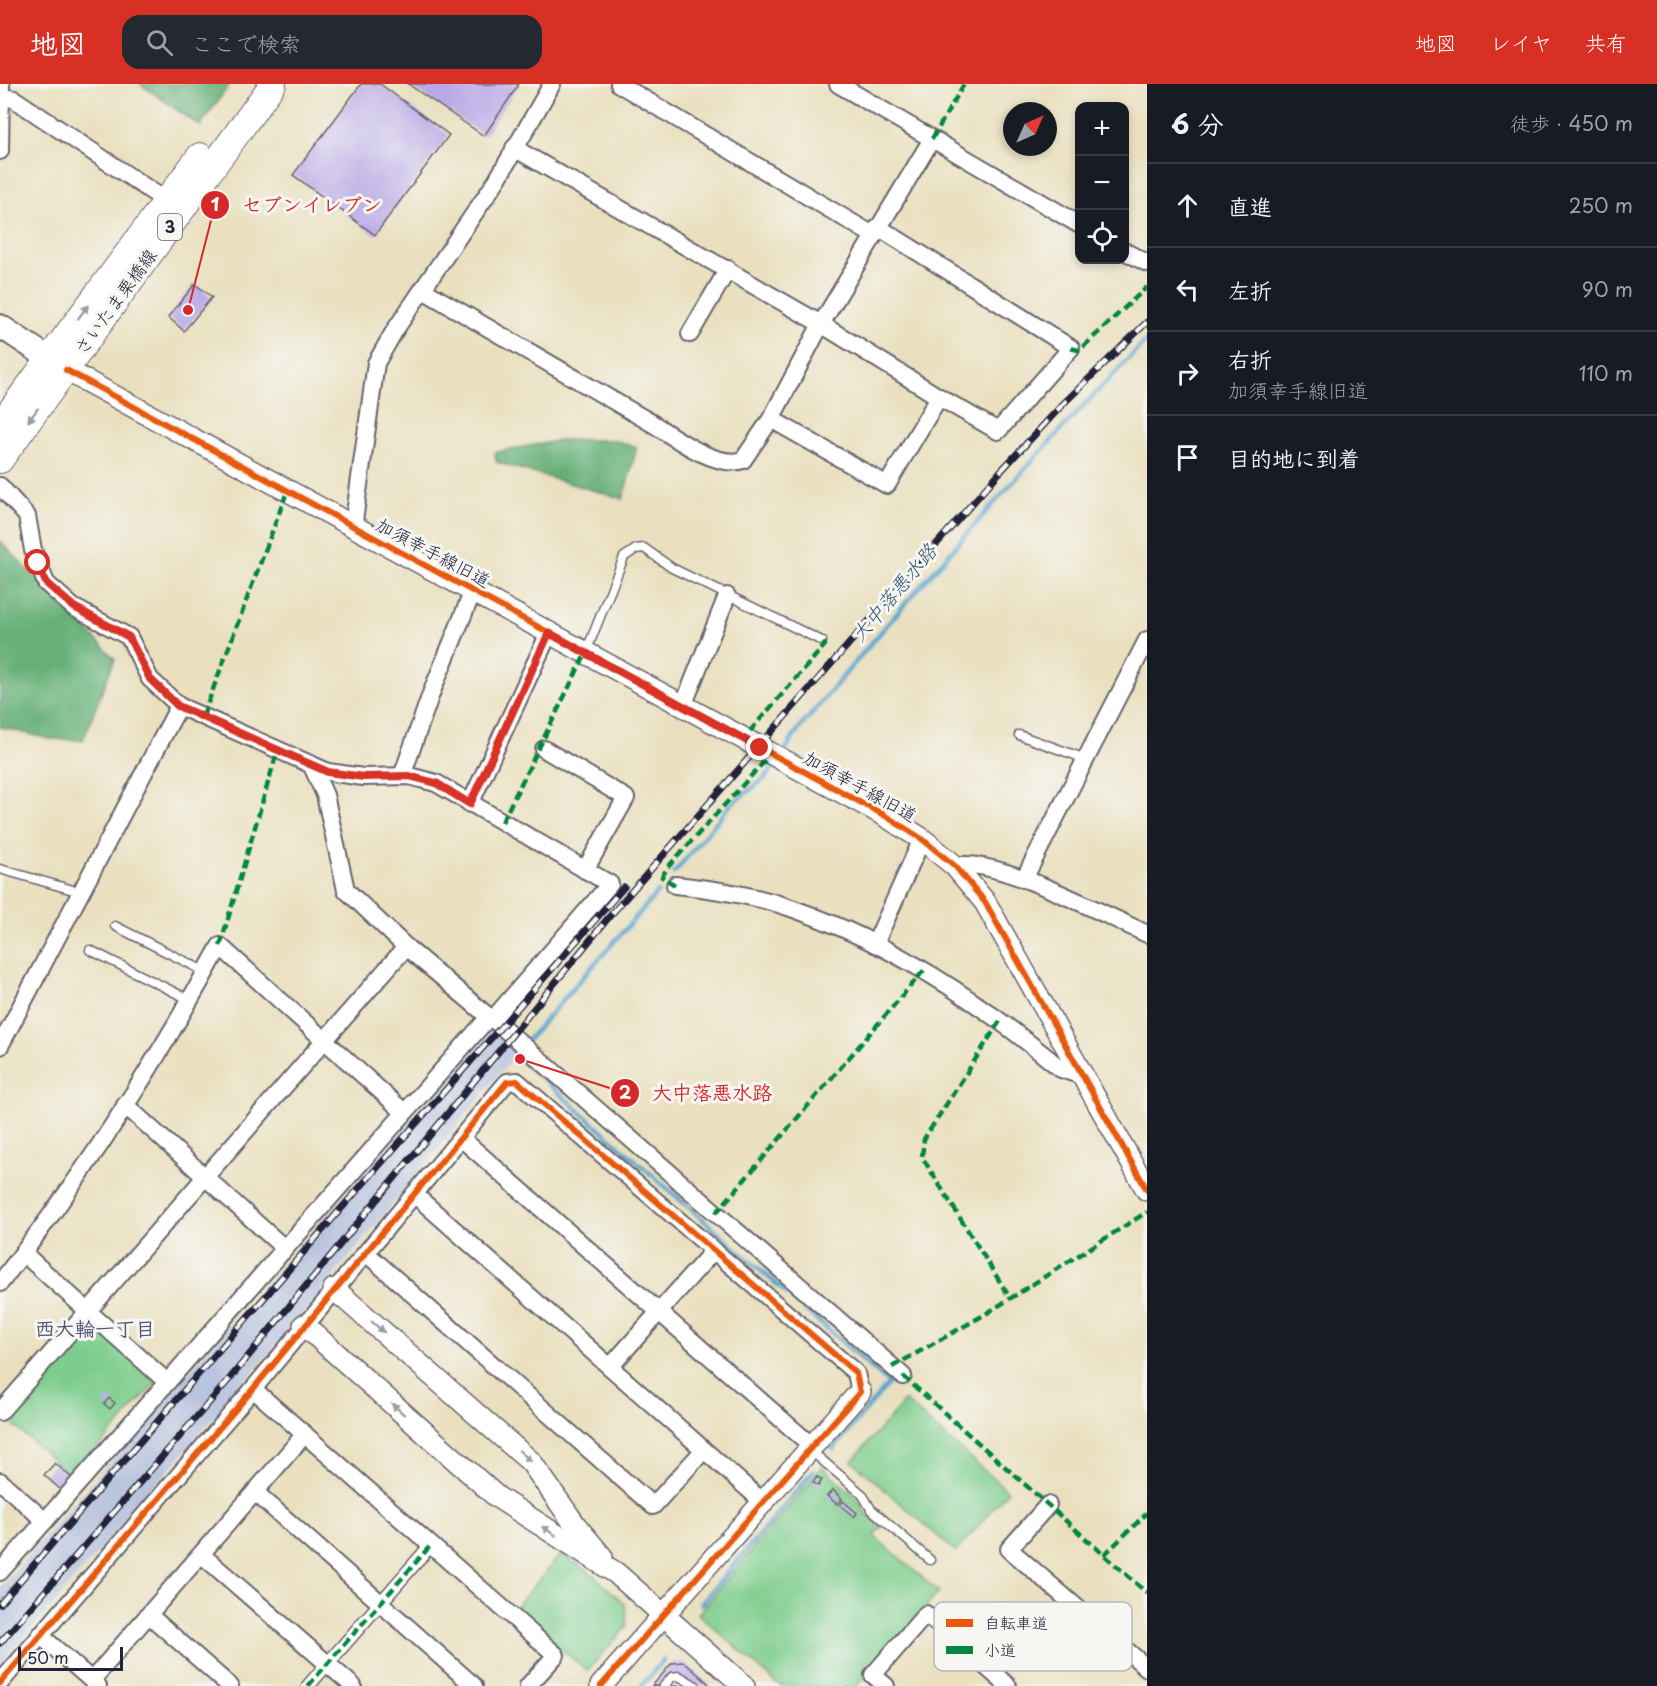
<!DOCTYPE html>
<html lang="ja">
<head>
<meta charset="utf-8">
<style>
  body { margin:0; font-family:"Playpen Sans","Klee One",sans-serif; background:#242831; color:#f1f3f6 }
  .controls { position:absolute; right:18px; top:18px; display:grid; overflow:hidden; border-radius:12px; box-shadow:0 3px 9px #0003 }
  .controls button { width:54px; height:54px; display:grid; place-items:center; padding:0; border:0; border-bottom:2px solid #363941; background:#171b24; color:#f1f3f6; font:30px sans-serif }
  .compass { position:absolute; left:1003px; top:18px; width:54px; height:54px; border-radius:50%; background:#171b24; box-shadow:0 3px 9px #0003; rotate:45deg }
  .scale { position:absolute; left:18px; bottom:15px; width:105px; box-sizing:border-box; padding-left:6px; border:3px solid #22223b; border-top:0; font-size:16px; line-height:21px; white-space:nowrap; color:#22223b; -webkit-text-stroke:4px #f6f6f2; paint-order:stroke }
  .stop { position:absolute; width:18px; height:18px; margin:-14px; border:4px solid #d93025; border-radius:50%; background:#fff }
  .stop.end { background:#d93025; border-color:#fff; box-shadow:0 2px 6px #0008 }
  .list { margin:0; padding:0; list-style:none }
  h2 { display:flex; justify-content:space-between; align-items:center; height:78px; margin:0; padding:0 24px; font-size:26px }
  h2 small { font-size:20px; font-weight:400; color:#9ea1a6 }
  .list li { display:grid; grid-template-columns:39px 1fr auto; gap:18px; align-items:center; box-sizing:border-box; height:84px; padding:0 24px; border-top:2px solid #363941 }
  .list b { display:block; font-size:22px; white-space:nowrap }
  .list p { margin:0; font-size:20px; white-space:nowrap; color:#9ea1a6 }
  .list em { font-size:20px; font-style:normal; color:#9ea1a6 }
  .icon { flex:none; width:33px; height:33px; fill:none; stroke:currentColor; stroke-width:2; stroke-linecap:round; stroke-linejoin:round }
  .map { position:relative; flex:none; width:1147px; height:1602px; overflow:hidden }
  header { display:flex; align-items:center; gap:36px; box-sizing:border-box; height:84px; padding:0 30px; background:#d93025; color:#fff }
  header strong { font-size:28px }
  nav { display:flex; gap:33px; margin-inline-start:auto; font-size:21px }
  .search { width:420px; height:54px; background:#242831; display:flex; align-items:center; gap:15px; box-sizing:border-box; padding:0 21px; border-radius:18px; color:#9ea1a6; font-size:22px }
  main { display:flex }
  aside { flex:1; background:#171b24 }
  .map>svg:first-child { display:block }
  .industrial { fill:#b9c5de }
  .green { fill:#7ecd8d; stroke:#507864; stroke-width:1.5 }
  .forest { fill:#66b078; stroke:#44695a; stroke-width:1.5 }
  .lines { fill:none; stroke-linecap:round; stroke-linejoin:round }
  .stream { stroke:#53a5ce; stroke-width:4.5 }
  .building { fill:#b7a8e6 }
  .service-casing { stroke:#686469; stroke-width:11 }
  .pedestrian-casing { stroke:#686469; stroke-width:15 }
  .minor-casing { stroke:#686469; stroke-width:20 }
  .tertiary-casing { stroke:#686469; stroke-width:24 }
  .secondary-casing { stroke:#686469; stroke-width:26 }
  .primary-casing { stroke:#686469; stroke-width:28 }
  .service { stroke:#fff; stroke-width:8 }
  .pedestrian { stroke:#fff; stroke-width:12 }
  .minor { stroke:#fff; stroke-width:16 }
  .tertiary { stroke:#fff; stroke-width:21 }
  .secondary { stroke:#fff; stroke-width:22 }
  .primary { stroke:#fff; stroke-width:26 }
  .rail-casing { stroke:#22223b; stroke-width:7 }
  .rail { stroke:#f6f6f2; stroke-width:4.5; stroke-dasharray:14; stroke-linecap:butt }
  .quiet { stroke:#00873e; stroke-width:4.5; stroke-dasharray:9 4.5; stroke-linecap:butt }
  .cycleway-casing { stroke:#f6f6f2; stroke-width:10 }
  .cycleway { stroke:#e8590c; stroke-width:6 }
  .oneway { fill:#9c9ca7 }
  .route { stroke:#d93025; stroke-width:8 }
  .labels { text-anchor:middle; stroke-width:6; stroke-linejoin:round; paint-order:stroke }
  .shield { fill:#f6f6f2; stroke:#626272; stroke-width:1.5 }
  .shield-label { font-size:16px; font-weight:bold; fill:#22223b }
  .street-label { font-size:18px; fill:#22223b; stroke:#f6f6f2 }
  .water-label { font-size:20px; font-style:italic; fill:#365676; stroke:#f6f6f2 }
  .neighbourhood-label { font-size:20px; font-weight:bold; fill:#565177; stroke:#f6f6f2 }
  .key { fill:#f6f6f2; stroke:#b6b6bb; stroke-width:1.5 }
  .key-label { font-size:16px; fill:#22223b }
  .leader { fill:none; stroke:#d62828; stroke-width:2 }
  .callout-dot { fill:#d62828; stroke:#f6f6f2; stroke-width:2 }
  .mark-label { font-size:18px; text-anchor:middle; font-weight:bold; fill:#fff }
  .callout-label { font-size:20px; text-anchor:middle; font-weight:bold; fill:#d62828; stroke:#f6f6f2; stroke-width:6; stroke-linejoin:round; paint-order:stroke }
</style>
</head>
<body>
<header>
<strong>地図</strong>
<div class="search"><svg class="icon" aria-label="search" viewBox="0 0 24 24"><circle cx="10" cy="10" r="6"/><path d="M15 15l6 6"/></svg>ここで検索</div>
<nav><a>地図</a><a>レイヤ</a><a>共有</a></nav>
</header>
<main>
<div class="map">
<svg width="1147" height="1602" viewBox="0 0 1147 1602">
  <rect width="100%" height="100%" fill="#f6f6f2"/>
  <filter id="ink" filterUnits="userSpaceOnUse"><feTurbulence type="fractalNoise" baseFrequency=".0167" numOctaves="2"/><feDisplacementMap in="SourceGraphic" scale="12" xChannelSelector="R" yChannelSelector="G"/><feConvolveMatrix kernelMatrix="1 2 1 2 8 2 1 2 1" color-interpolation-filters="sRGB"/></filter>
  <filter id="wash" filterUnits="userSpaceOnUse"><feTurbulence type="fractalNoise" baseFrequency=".008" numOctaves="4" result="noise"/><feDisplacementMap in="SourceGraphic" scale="24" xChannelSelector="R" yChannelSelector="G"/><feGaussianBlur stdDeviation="1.35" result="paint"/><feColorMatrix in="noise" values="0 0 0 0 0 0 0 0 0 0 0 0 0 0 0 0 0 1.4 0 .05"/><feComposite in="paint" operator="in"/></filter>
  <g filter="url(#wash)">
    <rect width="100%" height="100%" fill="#eae0bf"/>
    <polygon class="industrial" points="494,940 518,960 514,972 296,1238 0,1582 0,1504"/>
    <g class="green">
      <polygon points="95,1238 155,1292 155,1299 73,1393 4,1333 86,1239"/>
      <polygon points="905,1317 1008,1407 956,1468 852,1377"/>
      <polygon points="822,1383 857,1414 865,1428 882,1443 874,1452 939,1508 857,1602 780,1602 698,1530"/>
      <polygon points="561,1470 590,1488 625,1520 627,1542 587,1587 514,1525"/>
    </g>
    <g class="forest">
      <polygon points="140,0 230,0 200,42"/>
      <polygon points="562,356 613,356 637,363 623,415 496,378 495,368"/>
      <polygon points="0,457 115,575 83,656 49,655 0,643"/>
    </g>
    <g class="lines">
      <g class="stream">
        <path d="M783,670L798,646C910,512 1024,381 1147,256"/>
        <polyline points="674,789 731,720 764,695 776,680"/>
        <polyline points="525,959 658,808"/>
        <polyline points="522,967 520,975 889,1299 833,1365"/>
        <polyline points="701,1520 813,1387"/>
        <polyline points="641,1602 664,1576"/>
      </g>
    </g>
    <g id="blocks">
      <g class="building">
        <polygon points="361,0 380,0 449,51 375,151 293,91"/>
        <polygon points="408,0 519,0 484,52"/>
        <polygon points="195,200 212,213 184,247 168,233"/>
        <polygon points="109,1314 115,1319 110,1325 104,1320"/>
        <polygon points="55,1379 72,1394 61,1406 44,1391"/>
        <polygon points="817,1393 822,1396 818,1402 813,1398"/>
        <polygon points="833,1406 842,1415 837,1420 827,1412"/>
        <polygon points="843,1417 857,1429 854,1433 840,1421"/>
        <polygon points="684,1578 709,1600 708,1602 652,1602 672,1579"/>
      </g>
    </g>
  </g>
  <g filter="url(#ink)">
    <use href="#blocks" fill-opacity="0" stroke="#686469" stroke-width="1.5"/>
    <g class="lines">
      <g class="service-casing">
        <g id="service">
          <polyline points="586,568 624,473 636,465 644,464 672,484 822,557"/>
          <polyline points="1019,651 1086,675"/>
          <polyline points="0,785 80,808"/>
          <polyline points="115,842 206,888"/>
          <polyline points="90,866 190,916"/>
          <polyline points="810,1366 862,1410 871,1425 930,1476"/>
          <polyline points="664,1602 672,1593 679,1592 696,1602"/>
        </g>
      </g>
      <g class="pedestrian-casing">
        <polyline id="pedestrian" points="308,1602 431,1461"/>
      </g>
      <g class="minor-casing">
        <g id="minor">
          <polyline points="619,0 873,151"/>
          <polyline points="838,0 1080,141"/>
          <polyline points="2,13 14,15 166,117"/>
          <polyline points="514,64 821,240 932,55"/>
          <polyline points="0,67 1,0"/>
          <polyline points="878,143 1071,264 998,347 939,313"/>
          <polyline points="1124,167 1147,179"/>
          <path d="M423,206L655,341C676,355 718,385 743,376L771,335"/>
          <polygon points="821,240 939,313 887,401 771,335"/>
          <polyline points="690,250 728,185"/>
          <polyline points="0,402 27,432 33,466 46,499 73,523 129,553 150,595 179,622 328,688 363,693 409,692 436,699 610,800 493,935 489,933"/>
          <polyline points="353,444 376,279 395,246 497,96 552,0"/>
          <polyline points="683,622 727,512"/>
          <polyline points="544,665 626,714 585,786"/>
          <polyline points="402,692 432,607 473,507"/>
          <polyline points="470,720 549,549"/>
          <path d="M955,782C995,772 1107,832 1147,850"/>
          <polyline points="1024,795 1147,556"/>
          <path d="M675,801C713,805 754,811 791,824C892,859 979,917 1061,985L1082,992"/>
          <polyline points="875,860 922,755"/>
          <polyline points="493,935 903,1292"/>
          <polyline points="0,962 179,622"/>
          <polyline points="125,1021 284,1164"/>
          <polyline points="461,1054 813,1363"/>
          <polyline points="414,1110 763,1418"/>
          <polyline points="23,1169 167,1298"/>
          <polyline points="366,1169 653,1422 703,1367"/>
          <path d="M0,1199C81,1095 157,978 220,862L404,1028"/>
          <polyline points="610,1283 714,1166"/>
          <polyline points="253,1305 556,1571 528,1602"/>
          <polyline points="0,1328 406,863"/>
          <polyline points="0,1397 45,1437"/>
          <polyline points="256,1409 474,1602"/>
          <polyline points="1048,1421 1009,1465 1147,1584"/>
          <polyline points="202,1471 353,1602"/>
          <polyline points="0,1488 489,933 406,863 346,806 325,711 311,680"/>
          <polyline points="149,1531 230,1602"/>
          <polyline points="40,1551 98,1602"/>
          <polyline points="92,1596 305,1350"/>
          <polyline points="0,1599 253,1305 507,998 517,997 856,1289 860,1308"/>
          <polyline points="886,1602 873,1591 926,1530 1008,1602"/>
        </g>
      </g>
      <g class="tertiary-casing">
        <g id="tertiary">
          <polyline points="66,286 884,731 922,755 955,782 985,818 1147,1106"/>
          <polyline points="334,1205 531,1378 576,1442 602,1473"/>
          <polyline points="304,1241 497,1413 616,1489 744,1602"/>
          <polyline points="601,1602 860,1308"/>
        </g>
      </g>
      <g class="secondary-casing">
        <polyline id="secondary" points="0,242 62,283"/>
      </g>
      <g class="primary-casing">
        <g id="primary">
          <polyline points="0,341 200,72"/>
          <polyline points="0,376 273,0"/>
        </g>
      </g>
      <use href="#service" class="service"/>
      <use href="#pedestrian" class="pedestrian"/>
      <use href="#minor" class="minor"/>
      <use href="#tertiary" class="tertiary"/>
      <use href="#secondary" class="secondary"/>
      <use href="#primary" class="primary"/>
      <g class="rail-casing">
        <g id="rail">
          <polyline points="0,1520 340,1126 624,803"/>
          <polyline points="0,1559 227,1298 609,833 999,389 1065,318 1147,238"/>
        </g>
      </g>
      <use href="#rail" class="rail"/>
      <g class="quiet">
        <polyline points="932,55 964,0"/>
        <polyline points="1071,264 1078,266 1084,262 1147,203"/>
        <polyline points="203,632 287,408"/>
        <polyline points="750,647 825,561 822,557"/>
        <polyline points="502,738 586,569"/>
        <polyline points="675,801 662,793 667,784 771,670"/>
        <polyline points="220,862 278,665"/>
        <polyline points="1000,937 924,1055 922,1073 1010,1214"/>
        <polyline points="716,1129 925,885"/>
        <polyline points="892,1283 984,1231 1147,1128"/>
        <polyline points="903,1292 1147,1509"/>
        <polyline points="1104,1471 1147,1429"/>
        <polyline points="308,1602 431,1461"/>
      </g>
      <g class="cycleway-casing">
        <g id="cycleway">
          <polyline points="66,286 884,731 922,755 955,782 985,818 1147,1106"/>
          <polyline points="0,1599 253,1305 507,998 517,997 856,1289 860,1308 601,1602"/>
        </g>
      </g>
      <use href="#cycleway" class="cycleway"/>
    </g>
    <defs><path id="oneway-solid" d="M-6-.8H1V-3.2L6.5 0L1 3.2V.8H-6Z" transform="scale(1.5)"/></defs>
    <g class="oneway">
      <use href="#oneway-solid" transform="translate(83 228) rotate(-53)"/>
      <use href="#oneway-solid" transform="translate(33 331) rotate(126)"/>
      <use href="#oneway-solid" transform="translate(378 1243) rotate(41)"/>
      <use href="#oneway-solid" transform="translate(398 1325) rotate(-138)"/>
      <use href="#oneway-solid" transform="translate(525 1372) rotate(42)"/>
      <use href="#oneway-solid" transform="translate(549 1447) rotate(-147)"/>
    </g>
  </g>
  <g class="lines" filter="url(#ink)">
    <polyline class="route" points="38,479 46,499 74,523 129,553 150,595 178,622 328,688 363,693 409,692 436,699 470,720 549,549 760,664"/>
  </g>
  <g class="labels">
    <rect class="shield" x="158" y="130" width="24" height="26" rx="4.5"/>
    <g class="shield-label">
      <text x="170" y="149">3</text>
    </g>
    <g class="street-label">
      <text transform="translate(116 218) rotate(-54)" y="6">さいたま栗橋線</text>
      <text transform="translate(433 469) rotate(28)" y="6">加須幸手線旧道</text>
      <text transform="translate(860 703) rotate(29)" y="6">加須幸手線旧道</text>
    </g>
    <g class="water-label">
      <text transform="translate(894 509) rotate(-50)" y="7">大中落悪水路</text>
    </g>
    <g class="neighbourhood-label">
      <text x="95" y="1252">西大輪一丁目</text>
    </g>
  </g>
  <rect x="934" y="1518" width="198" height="69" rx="9" class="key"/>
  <rect x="946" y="1535" width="27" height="8" fill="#e8590c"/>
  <rect x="946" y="1562" width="27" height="8" fill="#00873e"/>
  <g class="key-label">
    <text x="984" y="1545">自転車道</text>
    <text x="984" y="1572">小道</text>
  </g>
  <path class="leader" d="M188 226L215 121M520 975L625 1009"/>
  <g class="callout-dot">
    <circle cx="188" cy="226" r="6"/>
    <circle cx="520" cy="975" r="6"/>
    <circle cx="215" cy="121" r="15"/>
    <circle cx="625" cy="1009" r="15"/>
  </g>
  <g class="mark-label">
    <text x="215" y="127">1</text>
    <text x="625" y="1015">2</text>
  </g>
  <g class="callout-label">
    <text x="312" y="128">セブンイレブン</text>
    <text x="712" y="1016">大中落悪水路</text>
  </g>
</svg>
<div class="controls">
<button>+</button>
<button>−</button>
<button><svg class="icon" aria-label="locate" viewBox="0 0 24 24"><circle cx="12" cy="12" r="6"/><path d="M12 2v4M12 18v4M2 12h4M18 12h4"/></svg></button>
</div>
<svg class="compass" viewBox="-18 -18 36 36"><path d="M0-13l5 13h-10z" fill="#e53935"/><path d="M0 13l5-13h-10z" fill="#9ea1a6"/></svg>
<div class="scale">50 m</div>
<div class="stop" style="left:38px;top:479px"></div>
<div class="stop end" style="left:760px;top:664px"></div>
</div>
<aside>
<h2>6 分<small>徒歩 · 450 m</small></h2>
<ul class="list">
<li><svg class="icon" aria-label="ahead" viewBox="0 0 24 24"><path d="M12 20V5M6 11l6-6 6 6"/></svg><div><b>直進</b></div><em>250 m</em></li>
<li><svg class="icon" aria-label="left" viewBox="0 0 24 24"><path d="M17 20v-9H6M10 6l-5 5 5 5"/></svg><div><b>左折</b></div><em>90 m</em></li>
<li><svg class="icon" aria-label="right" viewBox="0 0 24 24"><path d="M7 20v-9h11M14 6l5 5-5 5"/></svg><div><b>右折</b><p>加須幸手線旧道</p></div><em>110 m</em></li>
<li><svg class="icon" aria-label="arrive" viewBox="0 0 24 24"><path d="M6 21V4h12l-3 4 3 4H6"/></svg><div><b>目的地に到着</b></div></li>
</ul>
</aside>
</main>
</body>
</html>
